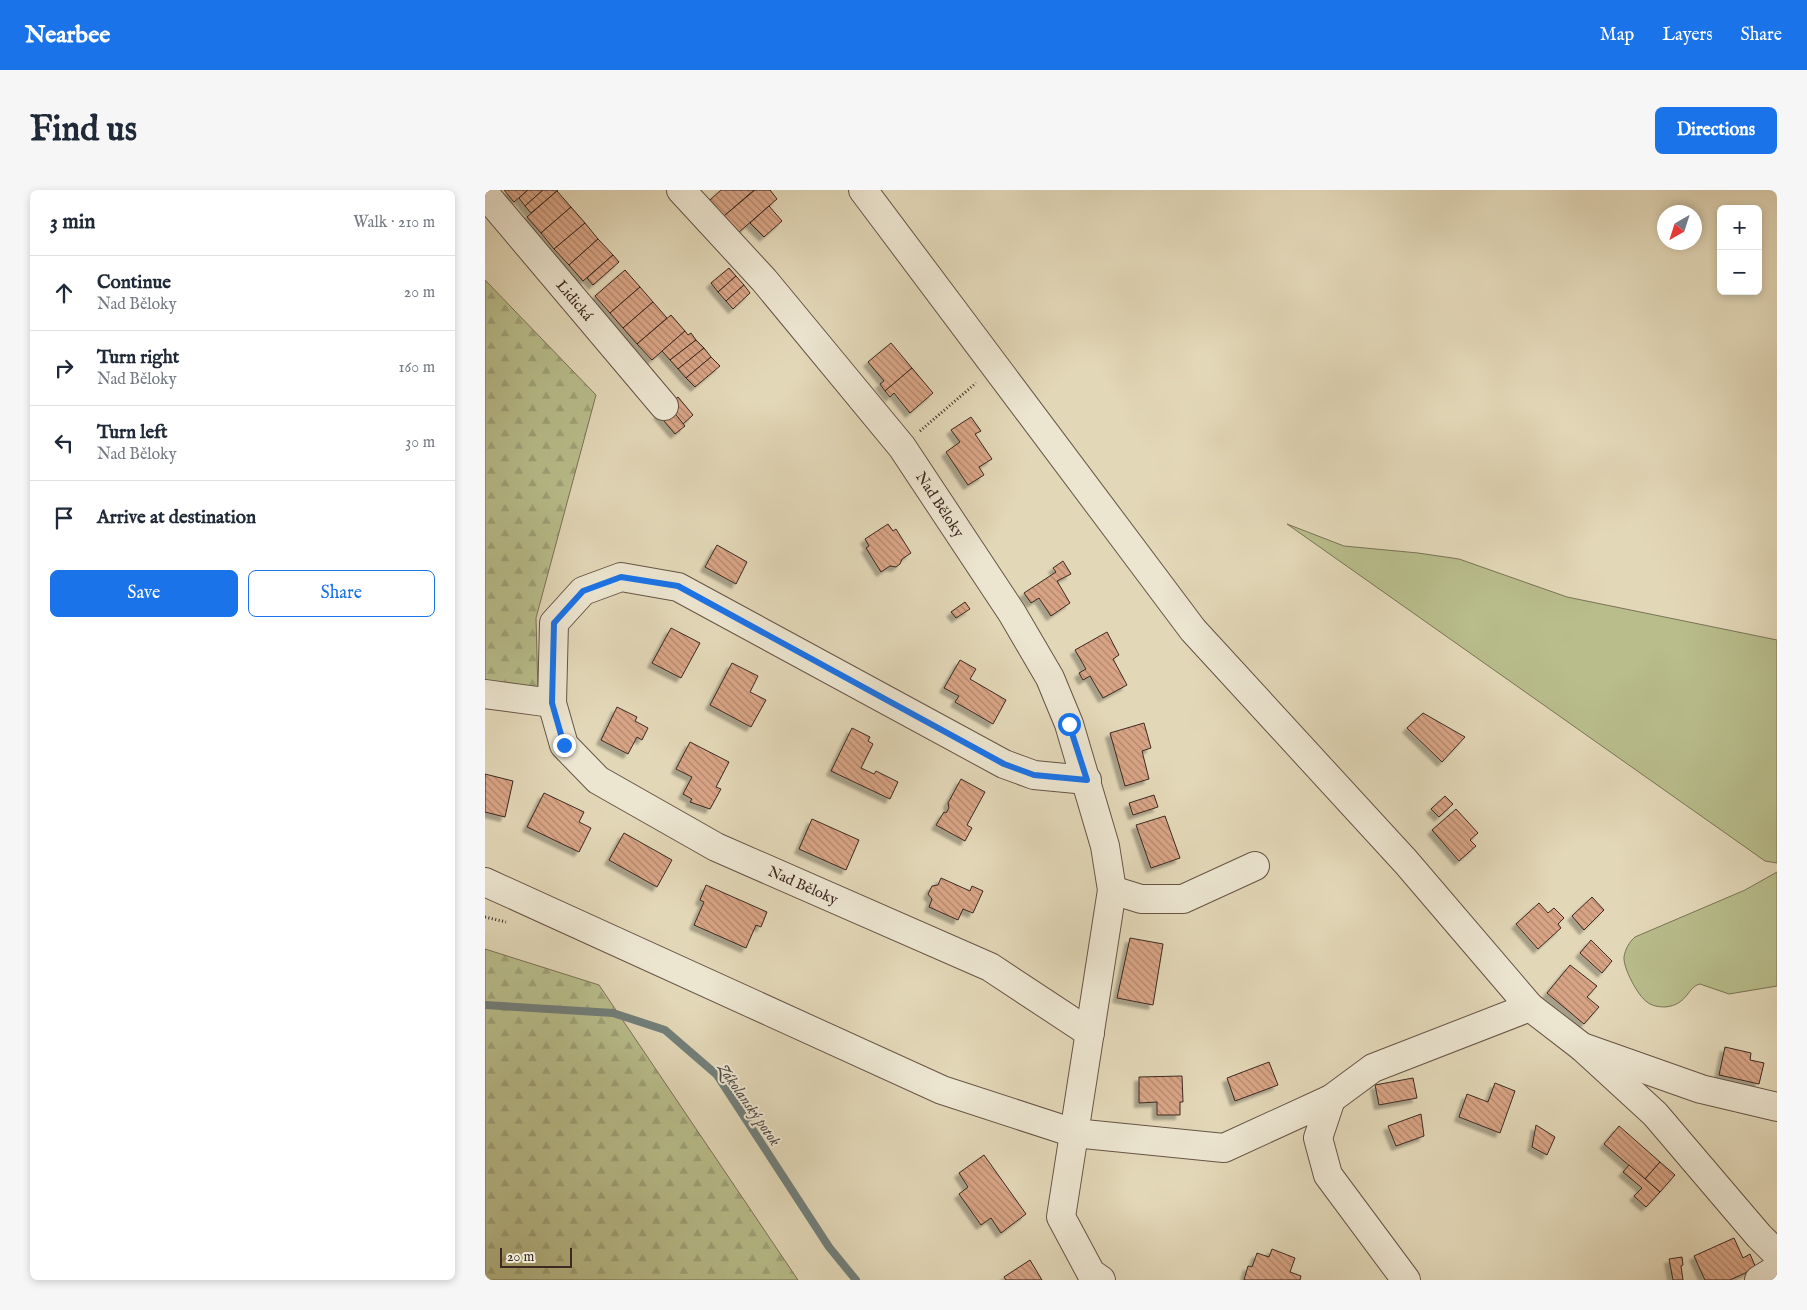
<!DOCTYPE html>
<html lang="en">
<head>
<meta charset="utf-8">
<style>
  body { margin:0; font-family:"IM FELL English",serif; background:#f6f6f7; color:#1f2937 }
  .controls { position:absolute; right:15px; top:15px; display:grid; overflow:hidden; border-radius:8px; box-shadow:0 2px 8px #0003 }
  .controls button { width:45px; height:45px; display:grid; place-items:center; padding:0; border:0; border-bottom:1px solid #e0e1e3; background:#fff; color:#1f2937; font:25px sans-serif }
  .compass { position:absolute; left:1172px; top:15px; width:45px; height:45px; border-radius:50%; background:#fff; box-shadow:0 2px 8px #0003; rotate:219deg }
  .scale { position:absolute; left:15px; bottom:12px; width:72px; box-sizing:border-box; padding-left:5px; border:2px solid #3c2921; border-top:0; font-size:14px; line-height:18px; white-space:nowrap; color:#3c2921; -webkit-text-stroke:4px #ece5d0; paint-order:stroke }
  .stop { position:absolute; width:15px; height:15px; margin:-11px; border:4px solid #1a73e8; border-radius:50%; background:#fff }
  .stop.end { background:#1a73e8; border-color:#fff; box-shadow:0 1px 5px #0008 }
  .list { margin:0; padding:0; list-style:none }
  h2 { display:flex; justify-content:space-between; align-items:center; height:65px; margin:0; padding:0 20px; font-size:21px }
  h2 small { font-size:16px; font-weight:400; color:#747a83 }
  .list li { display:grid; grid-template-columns:32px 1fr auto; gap:15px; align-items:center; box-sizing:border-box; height:75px; padding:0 20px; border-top:1px solid #e0e1e3 }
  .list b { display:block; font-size:19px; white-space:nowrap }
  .list p { margin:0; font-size:16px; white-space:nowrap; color:#747a83 }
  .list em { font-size:16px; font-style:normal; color:#747a83 }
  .actions { display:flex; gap:10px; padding:15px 20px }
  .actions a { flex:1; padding:11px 0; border:1px solid #1a73e8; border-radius:8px; text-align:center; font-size:18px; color:#1a73e8 }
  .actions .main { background:#1a73e8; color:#fff }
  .icon { flex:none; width:28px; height:28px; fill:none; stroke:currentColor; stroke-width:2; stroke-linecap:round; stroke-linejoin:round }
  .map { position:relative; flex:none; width:1292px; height:1090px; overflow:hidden; border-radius:8px }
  header { display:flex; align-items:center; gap:30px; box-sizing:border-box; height:70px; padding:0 25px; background:#1a73e8; color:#fff }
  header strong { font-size:24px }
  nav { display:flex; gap:28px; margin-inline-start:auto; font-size:18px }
  .intro { display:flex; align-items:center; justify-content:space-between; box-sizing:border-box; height:120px; padding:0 30px }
  h1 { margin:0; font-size:35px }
  .button { padding:12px 22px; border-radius:8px; background:#1a73e8; color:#fff; font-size:18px; font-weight:700 }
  main { display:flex; gap:30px; padding:0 30px }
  aside { flex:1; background:#fff; border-radius:8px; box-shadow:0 2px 8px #0003 }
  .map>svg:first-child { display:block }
  .grass { fill:#b8bd8b; stroke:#7a7356 }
  .forest { fill:url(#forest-firs); stroke:#7a7356 }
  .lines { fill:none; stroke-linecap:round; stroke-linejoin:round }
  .stream { stroke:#727f7a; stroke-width:8 }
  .building { fill:url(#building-back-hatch); stroke:#3c2921; filter:url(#shadow) }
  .minor-casing { stroke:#665446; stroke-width:30 }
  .tertiary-casing { stroke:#665446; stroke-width:30 }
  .path { stroke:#3c2921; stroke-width:3; stroke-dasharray:1 2.5; stroke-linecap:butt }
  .minor { stroke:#ece5d0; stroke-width:28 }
  .tertiary { stroke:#ece5d0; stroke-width:28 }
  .route { stroke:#1a73e8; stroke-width:6 }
  .labels { text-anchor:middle; stroke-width:4; stroke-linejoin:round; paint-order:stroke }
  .street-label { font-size:15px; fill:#3c2921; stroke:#ece5d0 }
  .water-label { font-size:16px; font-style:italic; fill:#524d46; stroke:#ece5d0 }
</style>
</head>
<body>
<header>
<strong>Nearbee</strong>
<nav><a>Map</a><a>Layers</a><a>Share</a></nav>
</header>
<div class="intro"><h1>Find us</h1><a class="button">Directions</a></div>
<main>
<aside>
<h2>3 min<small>Walk · 210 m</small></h2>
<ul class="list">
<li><svg class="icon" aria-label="ahead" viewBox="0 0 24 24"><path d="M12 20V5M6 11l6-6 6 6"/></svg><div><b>Continue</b><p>Nad Běloky</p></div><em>20 m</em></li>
<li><svg class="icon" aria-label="right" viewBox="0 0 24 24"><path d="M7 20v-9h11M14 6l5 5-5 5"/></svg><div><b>Turn right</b><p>Nad Běloky</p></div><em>160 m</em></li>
<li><svg class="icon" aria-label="left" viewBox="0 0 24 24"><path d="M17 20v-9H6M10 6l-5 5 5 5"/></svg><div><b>Turn left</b><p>Nad Běloky</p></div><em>30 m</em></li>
<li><svg class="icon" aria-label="arrive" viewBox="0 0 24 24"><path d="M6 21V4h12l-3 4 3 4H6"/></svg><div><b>Arrive at destination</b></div></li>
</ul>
<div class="actions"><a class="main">Save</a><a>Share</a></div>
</aside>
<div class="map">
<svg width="1292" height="1090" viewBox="0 0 1292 1090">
  <defs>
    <pattern id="forest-firs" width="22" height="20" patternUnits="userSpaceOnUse" patternTransform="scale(1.25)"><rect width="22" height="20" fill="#b8bd8b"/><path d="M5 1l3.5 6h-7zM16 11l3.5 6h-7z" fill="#9fa278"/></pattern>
    <pattern id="building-back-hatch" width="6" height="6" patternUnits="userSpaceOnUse" patternTransform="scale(1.25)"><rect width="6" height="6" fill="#d8a485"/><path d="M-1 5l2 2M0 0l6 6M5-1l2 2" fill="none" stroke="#b0866c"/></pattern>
    <filter id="shadow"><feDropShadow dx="-4.5" dy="4.5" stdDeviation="1" flood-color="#0004"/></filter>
  </defs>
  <rect width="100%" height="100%" fill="#e2d7b7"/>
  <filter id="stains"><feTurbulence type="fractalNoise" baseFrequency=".004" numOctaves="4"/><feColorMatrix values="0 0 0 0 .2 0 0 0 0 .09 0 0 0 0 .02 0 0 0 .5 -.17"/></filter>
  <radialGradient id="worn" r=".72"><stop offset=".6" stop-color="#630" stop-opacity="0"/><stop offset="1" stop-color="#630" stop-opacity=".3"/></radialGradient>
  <g class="grass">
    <polygon points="802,334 859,356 933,363 974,369 1082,407 1292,450 1292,673 1280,671"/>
    <path d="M1292,682V796L1244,804L1215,794C1202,797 1203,815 1180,817C1174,817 1167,816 1162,812C1153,806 1138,778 1139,767C1140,760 1144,752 1150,747L1260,700Z"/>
  </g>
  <g class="forest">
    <polygon points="0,90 111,205 51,428 53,504 0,491"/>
    <polygon points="0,759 114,795 313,1090 0,1090"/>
  </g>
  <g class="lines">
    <polyline class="stream" points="0,815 128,823 180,840 232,885 344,1057 371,1090"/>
  </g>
  <g class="building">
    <polygon points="19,0 43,0 29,12"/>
    <polygon points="43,0 58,0 40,16 34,8"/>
    <polygon points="58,0 73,0 46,23 40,16"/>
    <polygon points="236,0 269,0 239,26 225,10"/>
    <polygon points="270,0 285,0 292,9 253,43 239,26"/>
    <polygon points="72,1 86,17 56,43 42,27"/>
    <polygon points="284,16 297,31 279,47 265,33"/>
    <polygon points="86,17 100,33 69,59 56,43"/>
    <polygon points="100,33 113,49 84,75 69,59"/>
    <polygon points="113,49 128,65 98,91 84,75"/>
    <polygon points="128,65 134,72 108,95 102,88"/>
    <polygon points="244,78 251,86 233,102 226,93"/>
    <polygon points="140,80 155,97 125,123 110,106"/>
    <polygon points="251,86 259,95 241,111 233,102"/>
    <polygon points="259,95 265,103 248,119 241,111"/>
    <polygon points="155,97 168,112 138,138 125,123"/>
    <polygon points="168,112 182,128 152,154 138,138"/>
    <polygon points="186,125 200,141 167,170 152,154"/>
    <polygon points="200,141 203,145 206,143 211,150 185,170 177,161"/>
    <polygon points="211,150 219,158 193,179 185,170"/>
    <polygon points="406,153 427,178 400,201 395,194 399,191 383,172"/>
    <polygon points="219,158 226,167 201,188 193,179"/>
    <polygon points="226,167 235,176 210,197 201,188"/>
    <polygon points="427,178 448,203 425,223 409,203 405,207 400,201"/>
    <polygon points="193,207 208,225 198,234 183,215"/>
    <polygon points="183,215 200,236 190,244 173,224"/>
    <polygon points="486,227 496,241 490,244 507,269 494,277 499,285 483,295 461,262 475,252 466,240"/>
    <polygon points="403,334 408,341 411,339 426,363 417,369 415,374 411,377 405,376 396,382 381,358 384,356 380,349"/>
    <polygon points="232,355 262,372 251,394 220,377"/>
    <polygon points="578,371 586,384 572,391 585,413 566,426 554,408 546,413 539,403 571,382 568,378"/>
    <polygon points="480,412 485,419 471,428 466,422"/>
    <polygon points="186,438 215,453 196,488 167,473"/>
    <polygon points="622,442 634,465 628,469 642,495 618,508 605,486 598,490 594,483 601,479 590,460"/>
    <polygon points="475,470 491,479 485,489 521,510 508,534 470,512 474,506 459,498"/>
    <polygon points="247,473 273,486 265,502 281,510 266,537 225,515"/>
    <polygon points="132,517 152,527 150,531 163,538 157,550 152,547 143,564 116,550"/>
    <polygon points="938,523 980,547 957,572 922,538"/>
    <polygon points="659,533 666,558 657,561 664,589 640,596 625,543"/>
    <polygon points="367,538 385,547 383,551 388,554 376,578 389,584 391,581 413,592 405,609 346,581"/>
    <polygon points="205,552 244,572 231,597 236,599 225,619 205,612 207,609 198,604 207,587 191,579"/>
    <polygon points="0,584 28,591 20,627 0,622"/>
    <polygon points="476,589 500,602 482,635 487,638 480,651 451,635 459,622 461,623 464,618 463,613"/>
    <polygon points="59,603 99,622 94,632 106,638 94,662 42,637"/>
    <polygon points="669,605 673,617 648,625 644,613"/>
    <polygon points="960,606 968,614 954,627 946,619"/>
    <polygon points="971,619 993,643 985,650 991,656 974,671 947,640"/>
    <polygon points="680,626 695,668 666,678 651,635"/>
    <polygon points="327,629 374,650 361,680 314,659"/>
    <polygon points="139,643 187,670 172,697 124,670"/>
    <polygon points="456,688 485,701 487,696 498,701 488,723 478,719 473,730 444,717 447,709 443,704 447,696 453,695"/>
    <polygon points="221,695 282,722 276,737 271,735 261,758 209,735 219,712 215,710"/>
    <polygon points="1107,707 1119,720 1099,740 1087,726"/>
    <polygon points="1054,713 1063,723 1069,718 1079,728 1073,734 1076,738 1053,759 1031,734"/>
    <polygon points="645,748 678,754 668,815 632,808"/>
    <polygon points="1106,750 1127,771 1117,783 1095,763"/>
    <polygon points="1085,775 1112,796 1102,807 1114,817 1099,834 1062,803"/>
    <polygon points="1240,857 1266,863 1265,870 1279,873 1274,894 1234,885"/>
    <polygon points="784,872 793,895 750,911 742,888"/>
    <polygon points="697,886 698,912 695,912 695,925 672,925 672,912 654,913 654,887"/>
    <polygon points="928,888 932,908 894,915 890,895"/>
    <polygon points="1010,893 1030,901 1015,943 974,927 982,904 1003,912"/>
    <polygon points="936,924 939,946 911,956 903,936"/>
    <polygon points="1051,935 1070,947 1062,965 1047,957"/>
    <polygon points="1134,936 1175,972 1160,989 1119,954"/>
    <polygon points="499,965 541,1024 516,1043 506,1028 496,1035 474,1004 483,997 474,983"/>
    <polygon points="1175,972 1190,985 1175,1002 1160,989"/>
    <polygon points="1144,975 1175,1002 1161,1017 1149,1006 1157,998 1138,982"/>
    <polygon points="1249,1048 1258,1068 1265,1064 1271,1078 1245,1090 1220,1090 1209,1066"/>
    <polygon points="787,1059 810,1068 805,1082 816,1086 815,1090 759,1090 763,1076 767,1077 772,1063 784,1067"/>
    <polygon points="1197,1067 1198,1075 1196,1076 1198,1090 1188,1090 1184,1069"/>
    <polygon points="545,1070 557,1090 521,1090 519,1087"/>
  </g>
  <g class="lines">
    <g class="minor-casing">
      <g id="minor">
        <path id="s1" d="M196,0L279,90L417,257L527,423L565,488L584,534L620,656L627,700L576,1027L606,1083L616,1090"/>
        <path id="s2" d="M0,4L179,216"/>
        <polyline points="0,504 67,513"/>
        <path id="s3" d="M602,590L549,585L519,574L193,397L136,387L98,401L69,433L67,513L79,555L113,590L231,657L505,777L605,843"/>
        <polyline points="0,692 457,900 589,943 739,958 846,909 888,878 1045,817"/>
        <polyline points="627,700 656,709 698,709 770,676"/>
        <polyline points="1097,857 1170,924 1274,1046 1292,1064"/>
        <polyline points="846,909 833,948 843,985 921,1090"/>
        <polyline points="1274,1090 1292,1079"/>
      </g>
    </g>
    <g class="tertiary-casing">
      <polyline id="tertiary" points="378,0 708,440 921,672 1045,817 1097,857 1216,899 1292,917"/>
    </g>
    <g class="path">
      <polyline points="435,241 491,193"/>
      <polyline points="0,727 21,732"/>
    </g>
    <use href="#minor" class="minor"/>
    <use href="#tertiary" class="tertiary"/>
  </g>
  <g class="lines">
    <polyline class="route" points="79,555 67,513 69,433 98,401 136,387 193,396 519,574 549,585 602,590 584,534"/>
  </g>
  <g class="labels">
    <g class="street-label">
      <text dy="5" stroke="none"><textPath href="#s2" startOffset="139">Lidická</textPath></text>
      <text dy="5" stroke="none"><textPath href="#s1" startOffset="408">Nad Běloky</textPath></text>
      <text dy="5" stroke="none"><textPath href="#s3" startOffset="1001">Nad Běloky</textPath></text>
    </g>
    <g class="water-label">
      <text transform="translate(265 914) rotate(55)" y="6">Zákolanský potok</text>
    </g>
  </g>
  <rect width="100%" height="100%" filter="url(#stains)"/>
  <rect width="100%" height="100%" fill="url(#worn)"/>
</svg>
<div class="controls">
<button>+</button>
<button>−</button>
</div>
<svg class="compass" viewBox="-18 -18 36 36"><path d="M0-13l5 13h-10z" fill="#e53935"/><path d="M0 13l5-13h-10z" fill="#747a83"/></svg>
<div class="scale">20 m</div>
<div class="stop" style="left:584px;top:534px"></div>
<div class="stop end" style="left:79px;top:555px"></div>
</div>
</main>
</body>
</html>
